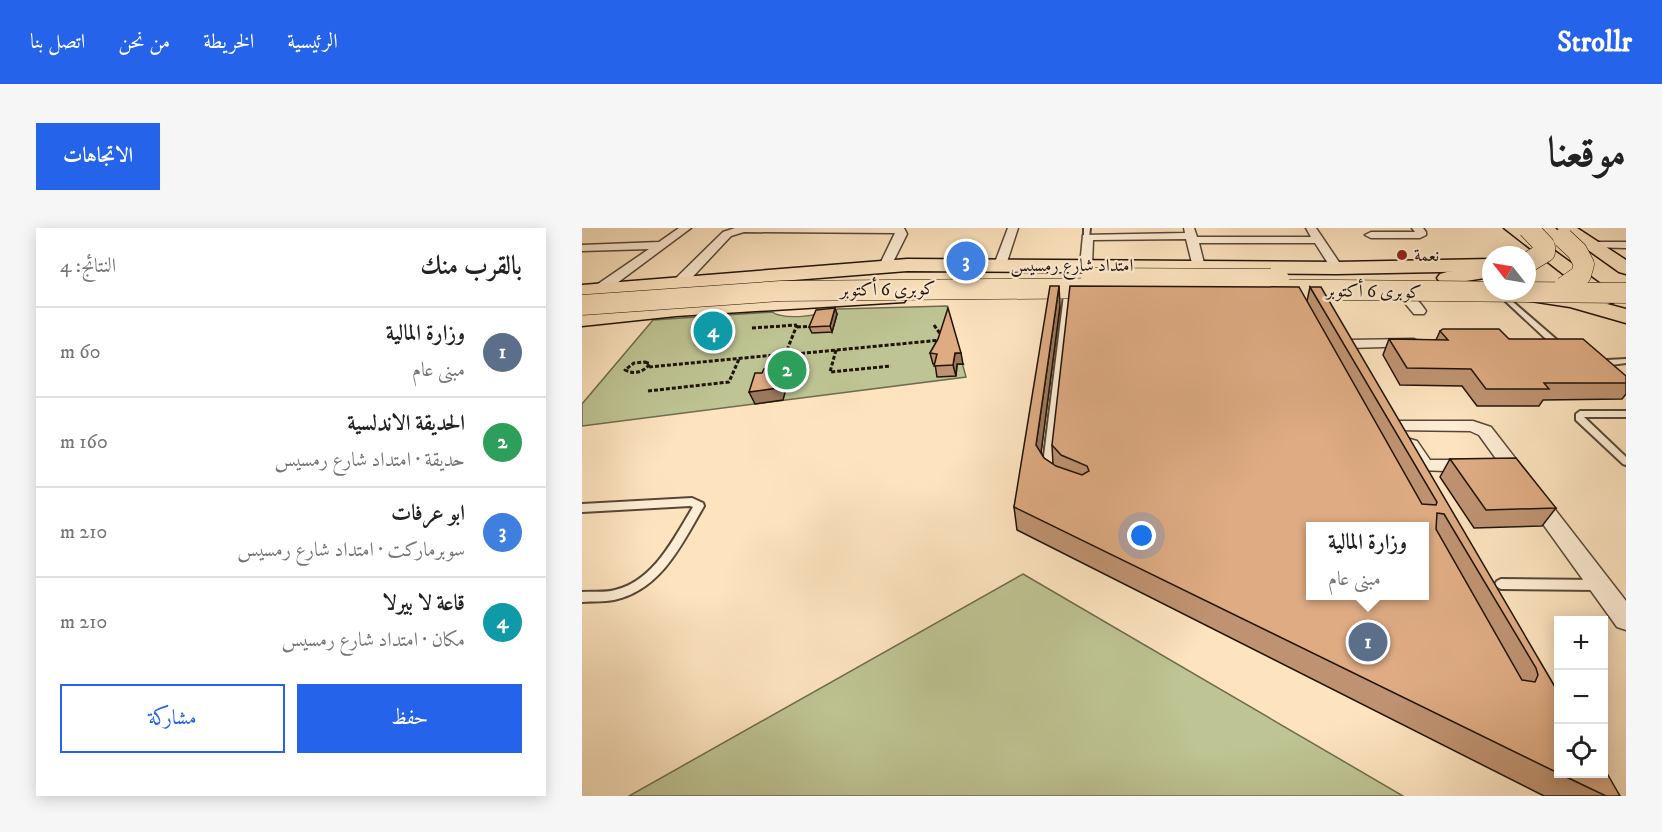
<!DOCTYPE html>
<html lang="ar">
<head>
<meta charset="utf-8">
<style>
  body { margin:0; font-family:"IM FELL DW Pica",Amiri,serif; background:#f6f6f6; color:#222; direction:rtl }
  .controls { position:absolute; right:18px; bottom:18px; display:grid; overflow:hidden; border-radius:0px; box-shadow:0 3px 15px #0003 }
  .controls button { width:54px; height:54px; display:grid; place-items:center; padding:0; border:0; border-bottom:2px solid #e0e0e0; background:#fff; color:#222; font:30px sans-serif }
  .compass { position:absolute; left:900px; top:18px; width:54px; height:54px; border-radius:50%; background:#fff; box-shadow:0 3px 15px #0003; rotate:301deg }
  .you { position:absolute; left:560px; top:308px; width:21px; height:21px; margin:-15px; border:4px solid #fff; border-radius:50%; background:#1a73e8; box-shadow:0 0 0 9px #1a73e833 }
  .badge { display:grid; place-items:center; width:39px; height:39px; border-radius:50%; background:#2563eb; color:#fff; font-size:20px; font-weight:700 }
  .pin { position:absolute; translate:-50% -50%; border:3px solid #fff; box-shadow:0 2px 6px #0006 }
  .popup { position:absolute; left:724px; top:294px; width:123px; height:78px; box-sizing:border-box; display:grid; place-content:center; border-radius:0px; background:#fff; filter:drop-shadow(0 2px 4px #0005); font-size:20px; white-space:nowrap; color:#767676 }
  .popup b { font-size:22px; color:#222 }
  .popup::after { content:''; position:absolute; left:50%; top:100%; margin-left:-12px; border:12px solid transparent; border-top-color:#fff }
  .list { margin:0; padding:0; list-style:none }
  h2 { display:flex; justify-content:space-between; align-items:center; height:78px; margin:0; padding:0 24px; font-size:26px }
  h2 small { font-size:20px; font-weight:400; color:#767676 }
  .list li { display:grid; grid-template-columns:39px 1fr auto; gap:18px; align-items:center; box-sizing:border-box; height:90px; padding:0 24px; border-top:2px solid #e0e0e0 }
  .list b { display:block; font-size:22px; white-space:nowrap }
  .list p { margin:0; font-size:20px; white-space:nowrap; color:#767676 }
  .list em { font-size:20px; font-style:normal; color:#767676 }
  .actions { display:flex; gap:12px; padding:18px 24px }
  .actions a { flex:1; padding:14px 0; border:2px solid #2563eb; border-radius:0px; text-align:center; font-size:21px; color:#2563eb }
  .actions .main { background:#2563eb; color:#fff }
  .icon { flex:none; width:33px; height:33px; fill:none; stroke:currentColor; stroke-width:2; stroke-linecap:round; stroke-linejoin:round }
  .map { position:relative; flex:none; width:1044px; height:568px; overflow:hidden; direction:ltr; border-radius:0px }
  header { display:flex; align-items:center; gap:36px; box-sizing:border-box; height:84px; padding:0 30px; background:#2563eb; color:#fff }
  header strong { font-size:28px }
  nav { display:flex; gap:33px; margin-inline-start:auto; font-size:21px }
  .intro { display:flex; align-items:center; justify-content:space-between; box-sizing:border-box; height:144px; padding:0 36px }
  h1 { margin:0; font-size:42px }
  .button { padding:15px 27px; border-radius:0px; background:#2563eb; color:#fff; font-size:21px; font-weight:700 }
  main { display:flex; gap:36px; padding:0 36px }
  aside { flex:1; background:#fff; border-radius:0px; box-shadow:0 3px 15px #0003 }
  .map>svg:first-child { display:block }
  .green { fill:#bec493; stroke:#6f6c4e; stroke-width:1.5 }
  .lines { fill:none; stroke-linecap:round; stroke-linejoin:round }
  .lane-casing { stroke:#574736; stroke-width:4 }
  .street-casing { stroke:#574736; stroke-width:3 }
  .primary-casing { stroke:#201309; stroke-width:3 }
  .highway-casing { stroke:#201309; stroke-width:3 }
  .path { stroke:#201309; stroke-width:3; stroke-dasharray:4 2; stroke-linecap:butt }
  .lane { fill:#feedd5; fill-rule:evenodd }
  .street { fill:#feedd5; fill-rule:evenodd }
  .primary { fill:#fde4bf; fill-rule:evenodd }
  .highway { fill:#fde4bf; fill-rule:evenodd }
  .highway-bridge-casing { stroke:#201309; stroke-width:21; stroke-linecap:butt }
  .highway-bridge { stroke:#fde4bf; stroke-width:20 }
  .wall { fill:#bf9371; stroke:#201309; stroke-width:1.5 }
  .shaded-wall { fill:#9b785c; stroke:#201309; stroke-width:1.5 }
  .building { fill:#deab83; stroke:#201309; stroke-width:1.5; fill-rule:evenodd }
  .poi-dot { fill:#8f2418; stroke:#feedd5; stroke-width:2 }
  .labels { text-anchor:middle; stroke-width:4.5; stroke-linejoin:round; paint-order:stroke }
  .far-poi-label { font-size:18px; fill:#201309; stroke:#feedd5; text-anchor:start }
  .far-street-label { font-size:18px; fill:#201309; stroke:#feedd5 }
</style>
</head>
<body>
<header>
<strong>Strollr</strong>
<nav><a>الرئيسية</a><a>الخريطة</a><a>من نحن</a><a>اتصل بنا</a></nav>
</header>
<div class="intro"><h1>موقعنا</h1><a class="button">الاتجاهات</a></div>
<main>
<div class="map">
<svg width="1044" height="568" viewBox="0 0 1044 568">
  <rect width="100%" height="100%" fill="#fde4bf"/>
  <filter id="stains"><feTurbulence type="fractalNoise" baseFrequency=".00333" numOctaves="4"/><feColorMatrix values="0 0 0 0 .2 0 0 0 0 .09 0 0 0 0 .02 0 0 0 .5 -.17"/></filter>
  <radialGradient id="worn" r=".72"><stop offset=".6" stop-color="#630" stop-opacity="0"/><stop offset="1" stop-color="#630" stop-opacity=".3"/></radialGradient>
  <g class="green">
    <path d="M365,78L384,149L0,198V176L71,92L190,84C203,93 241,87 256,81Z"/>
    <polygon points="441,346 821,568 47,568"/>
  </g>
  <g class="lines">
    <g class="lane-casing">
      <g id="lane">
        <polygon points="502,0 508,0 507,10 502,9"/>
        <polygon points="485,65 488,67 470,244 465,247 460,244 482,67"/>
        <polygon points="919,67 923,67 982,118 982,122 976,122 919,69"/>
        <polygon points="1044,131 1044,135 1029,137 1044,151 1044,157 1041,157 1020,137 1025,132"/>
        <polygon points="998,183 1044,183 1044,189 1002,189 1044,229 1044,237 1041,236 994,192 994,186"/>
        <path d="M110,270L121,275L122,278C100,316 79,362 32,372C22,374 11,373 0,374V364C11,363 22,365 33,362C72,353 92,310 111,279L108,278L0,284V276Z"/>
        <polygon points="919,351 1016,352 1020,354 1022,357 1020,360 1016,362 919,361 915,359 913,356 915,353"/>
      </g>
    </g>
    <g class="street-casing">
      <g id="street">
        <polygon points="97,0 109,0 23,64 13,64 12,61 13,58 67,21 0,23 0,17 77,14"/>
        <polygon points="153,0 322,0 325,6 309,38 303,42 297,38 313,5 162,4 149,8 103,57 93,57 92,54 93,51 141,4"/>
        <polygon points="426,0 436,0 424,37 418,41 412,37"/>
        <polygon points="602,0 612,0 615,9 729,9 724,0 734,0 761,40 755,44 751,43 733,15 617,15 623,39 617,43 611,39 604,11 511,12 510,38 504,42 498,38 501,7 603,5"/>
        <polygon points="830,0 841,0 844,4 844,7 838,10 789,10 783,7 789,4 833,4"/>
        <polygon points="1009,14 1044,14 1044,20 1005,19 1005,15"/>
        <path d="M824,64C832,66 839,76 844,83L842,86H832L817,68L819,65Z"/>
        <polygon points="832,111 839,115 837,118 766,120 759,116 766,112"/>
        <polygon points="817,193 891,193 909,199 1044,373 1044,402 1035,399 897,207 888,203 811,202 808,198 811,194"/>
        <polygon points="828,211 835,213 848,232 891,232 898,234 901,238 898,242 891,244 836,242 819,217 821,213"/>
      </g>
    </g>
    <g class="primary-casing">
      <g id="primary">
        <polygon points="325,31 755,34 909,31 909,43 755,46 325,43 0,69 0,57"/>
        <polygon points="315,64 322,66 325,70 322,74 94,88 0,98 0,84 94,76"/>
      </g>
    </g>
    <g class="highway-casing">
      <g id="highway">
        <path d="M922,0H941L1032,66L1035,70L1032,74L1025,76L1044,81V95L988,79L942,72L939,68L942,64C964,58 995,68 1017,74Z"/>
        <polygon points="975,0 995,0 1044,32 1044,46 1037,44"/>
        <polygon points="909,37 909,49 865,56 858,54 855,50 858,46 865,44"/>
      </g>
    </g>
    <g class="path">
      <polyline points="352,97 359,107"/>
      <polyline points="215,99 232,98"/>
      <polyline points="170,100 215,97"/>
      <polygon points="201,122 212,122 213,126 201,131 193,129"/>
      <polyline points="205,122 215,97"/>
      <polyline points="254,122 248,144 309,138"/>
      <polyline points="213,126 359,112"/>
      <path d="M63,134L68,136C61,144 53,147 43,142L52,135Z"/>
      <polyline points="67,139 193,127"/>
      <polyline points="66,163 147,154 157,131"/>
    </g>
    <use href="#lane" class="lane"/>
    <use href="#street" class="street"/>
    <use href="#primary" class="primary"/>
    <use href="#highway" class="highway"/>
    <g class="highway-bridge-casing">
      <g id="highway-bridge">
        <polyline points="981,10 995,23 1002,36 999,47 982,59"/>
        <polyline points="945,35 963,24 963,18 946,0"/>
        <polyline points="509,50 697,51"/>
        <polyline points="673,61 1044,65"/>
        <polyline points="0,77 199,63 532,60"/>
      </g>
    </g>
    <use href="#highway-bridge" class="highway-bridge"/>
  </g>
  <g class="wall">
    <polygon points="728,59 976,464 976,546 1022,546 1038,568 962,568 435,302 432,279 478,78 459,224 462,230 471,236 470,217 725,73"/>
    <polygon points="255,86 250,104 230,105 227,99"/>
    <polygon points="858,103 927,111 1044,148 1044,166 1040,171 961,172 957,178 895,178 880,158 818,157 801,127 807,111 854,112"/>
    <polygon points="356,111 381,136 375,136 374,148 355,149 353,136 351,136 348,125"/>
    <polygon points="868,231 974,280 960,298 892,300 858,249"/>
  </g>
  <g class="shaded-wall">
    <polygon points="477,58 478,78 457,240 454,217"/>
    <polygon points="253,80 255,86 250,104 248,98"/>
    <polygon points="373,125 379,125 381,136 375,136 374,148 371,137"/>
    <polygon points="202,138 207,150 201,172 173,176 167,164"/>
  </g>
  <g class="building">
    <path d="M468,58H477L454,217L462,230L474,238L500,247L507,243L505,238L479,227L470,217L488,58L717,59L840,276L854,277L855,274L728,59H739L976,464V545L432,279ZM855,285L862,286L954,440L956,447L953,454L940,452L854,301ZM729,298H843V368H729Z"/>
    <polygon points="253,80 248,98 227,99 234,82"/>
    <polygon points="366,80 379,125 373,125 371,137 352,138 355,126 348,125 356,111"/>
    <polygon points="861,101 917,101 927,111 1001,111 1044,148 1044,155 962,155 967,161 904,161 889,141 825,140 807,111 866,112 858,103"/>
    <polygon points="202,138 196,160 167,164 173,145 180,145 182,141"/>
    <polygon points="934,230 974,280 904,282 868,231"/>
    <polygon points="1022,540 1038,568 1024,568 978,546 1022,546"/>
  </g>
  <circle class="poi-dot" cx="820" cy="27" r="6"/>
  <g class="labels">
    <g class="far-poi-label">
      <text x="832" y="33">نعمة</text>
    </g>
    <g class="far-street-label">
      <text x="490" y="43">امتداد شارع رمسيس</text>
      <text transform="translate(306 61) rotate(-1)" y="6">كوبرى 6 أكتوبر</text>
      <text transform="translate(792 63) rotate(1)" y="6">كوبرى 6 أكتوبر</text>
    </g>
  </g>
  <rect width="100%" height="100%" filter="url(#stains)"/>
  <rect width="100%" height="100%" fill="url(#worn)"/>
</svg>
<div class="controls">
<button>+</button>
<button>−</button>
<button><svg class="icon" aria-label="locate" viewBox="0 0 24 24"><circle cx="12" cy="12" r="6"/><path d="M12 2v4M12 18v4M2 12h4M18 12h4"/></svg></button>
</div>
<svg class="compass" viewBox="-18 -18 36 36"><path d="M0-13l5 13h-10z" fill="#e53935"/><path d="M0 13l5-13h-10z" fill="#767676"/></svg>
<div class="you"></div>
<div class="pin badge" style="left:786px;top:414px;background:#5c6f8a">1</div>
<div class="popup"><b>وزارة المالية</b>مبنى عام</div>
<div class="pin badge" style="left:205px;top:142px;background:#2e9e5b">2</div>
<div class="pin badge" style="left:384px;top:33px;background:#3f7fe0">3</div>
<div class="pin badge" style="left:131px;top:103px;background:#0f9aa8">4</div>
</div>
<aside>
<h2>بالقرب منك<small>النتائج: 4</small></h2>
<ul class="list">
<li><span class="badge" style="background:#5c6f8a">1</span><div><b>وزارة المالية</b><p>مبنى عام</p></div><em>60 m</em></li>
<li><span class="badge" style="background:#2e9e5b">2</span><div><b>الحديقة الاندلسية</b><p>حديقة · امتداد شارع رمسيس</p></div><em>160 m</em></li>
<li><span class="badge" style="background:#3f7fe0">3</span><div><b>ابو عرفات</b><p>سوبرماركت · امتداد شارع رمسيس</p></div><em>210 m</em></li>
<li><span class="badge" style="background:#0f9aa8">4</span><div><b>قاعة لا بيرلا</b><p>مكان · امتداد شارع رمسيس</p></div><em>210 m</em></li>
</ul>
<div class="actions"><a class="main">حفظ</a><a>مشاركة</a></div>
</aside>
</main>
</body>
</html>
